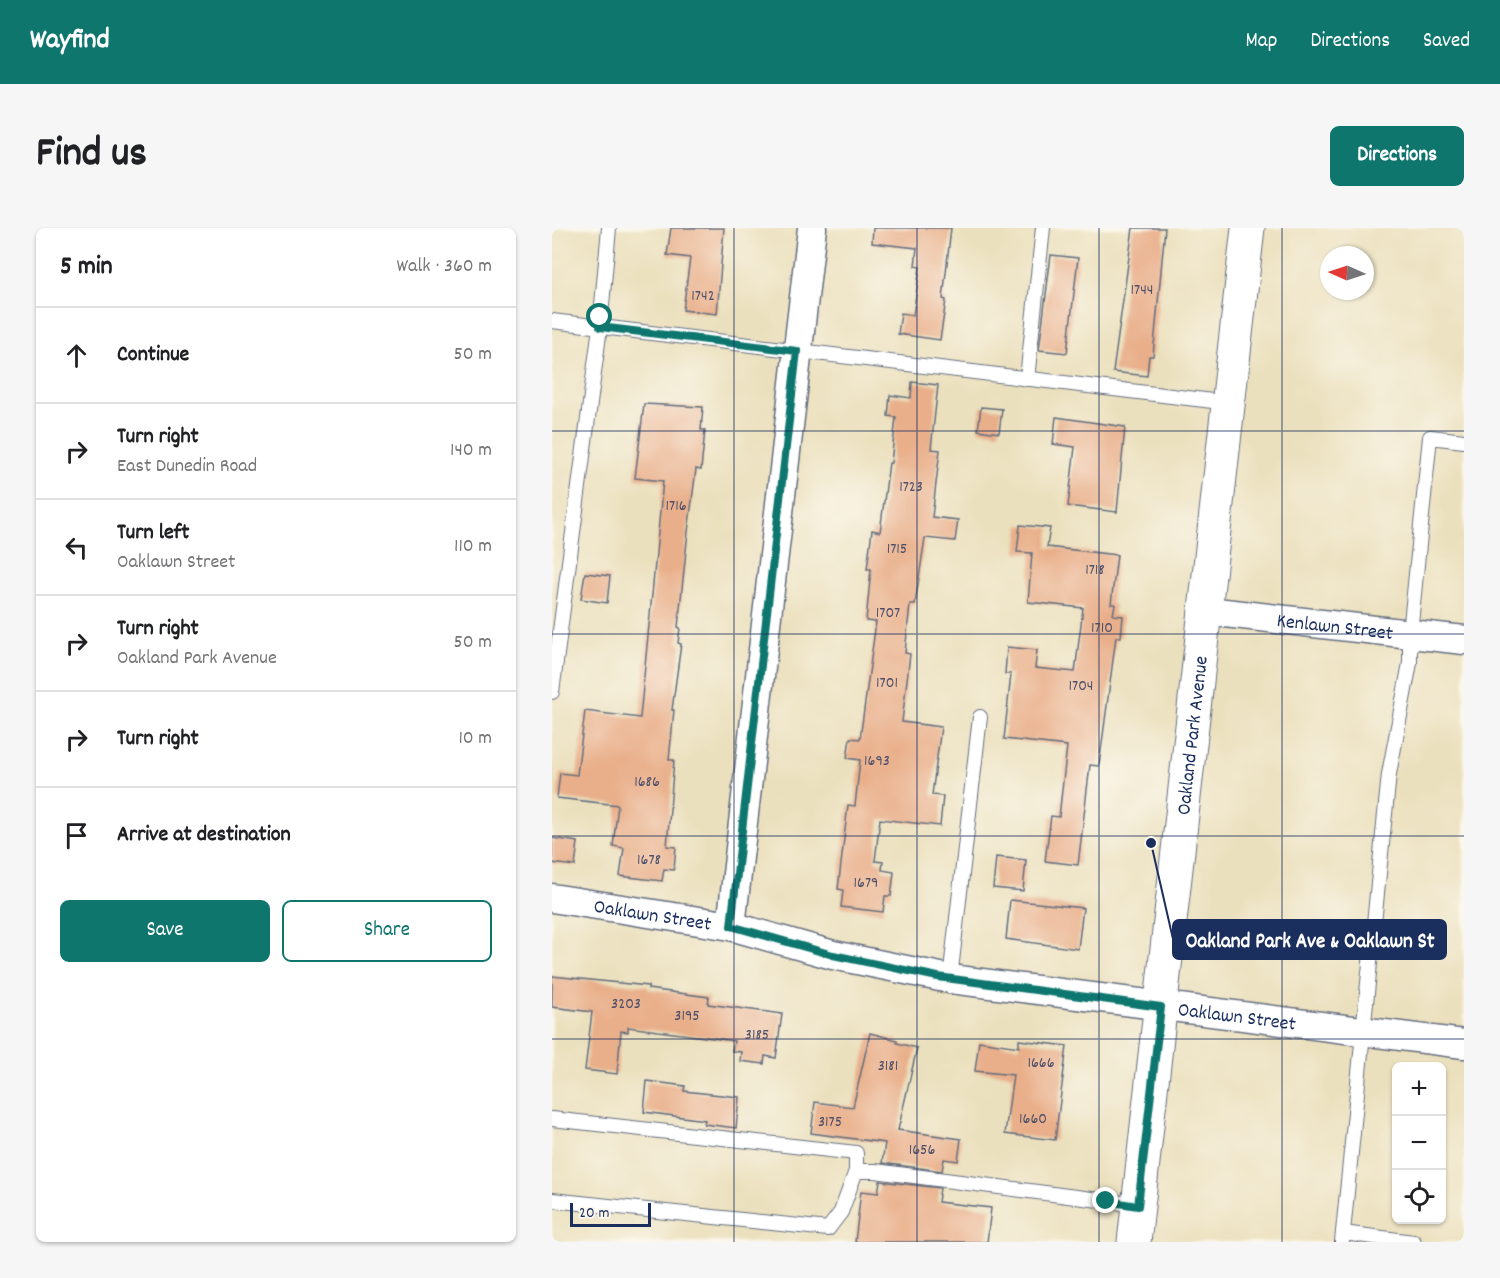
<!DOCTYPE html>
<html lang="en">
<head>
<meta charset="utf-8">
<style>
  body { margin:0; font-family:Dekko,sans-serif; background:#f6f6f6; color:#202124 }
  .controls { position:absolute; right:18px; bottom:18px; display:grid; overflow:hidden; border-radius:9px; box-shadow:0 2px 4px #0004 }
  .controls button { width:54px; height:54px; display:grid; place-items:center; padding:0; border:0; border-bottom:2px solid #e0e0e0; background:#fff; color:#202124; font:30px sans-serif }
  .compass { position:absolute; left:768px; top:18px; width:54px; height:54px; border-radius:50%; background:#fff; box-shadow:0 2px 4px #0004; rotate:273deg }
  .scale { position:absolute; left:18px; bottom:15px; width:81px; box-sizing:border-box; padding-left:6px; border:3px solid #1b2f5e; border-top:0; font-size:16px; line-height:21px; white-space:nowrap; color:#1b2f5e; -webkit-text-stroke:4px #fbf7ec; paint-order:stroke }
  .stop { position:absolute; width:18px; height:18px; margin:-14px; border:4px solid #0f766e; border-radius:50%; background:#fff }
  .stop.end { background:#0f766e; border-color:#fff; box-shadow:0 2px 6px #0008 }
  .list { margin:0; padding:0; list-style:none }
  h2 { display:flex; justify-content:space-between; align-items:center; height:78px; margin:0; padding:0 24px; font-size:26px }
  h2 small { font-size:20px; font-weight:400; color:#757577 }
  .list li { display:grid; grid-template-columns:39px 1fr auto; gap:18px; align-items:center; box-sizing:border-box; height:96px; padding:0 24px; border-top:2px solid #e0e0e0 }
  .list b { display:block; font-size:22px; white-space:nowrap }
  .list p { margin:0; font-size:20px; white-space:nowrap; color:#757577 }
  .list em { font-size:20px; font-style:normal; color:#757577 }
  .actions { display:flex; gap:12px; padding:18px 24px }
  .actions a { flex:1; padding:14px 0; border:2px solid #0f766e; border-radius:9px; text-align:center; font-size:21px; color:#0f766e }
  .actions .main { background:#0f766e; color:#fff }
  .icon { flex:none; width:33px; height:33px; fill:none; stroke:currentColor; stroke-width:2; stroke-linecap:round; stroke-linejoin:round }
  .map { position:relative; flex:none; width:912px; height:1014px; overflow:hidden; border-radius:9px }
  header { display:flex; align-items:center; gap:36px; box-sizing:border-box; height:84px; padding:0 30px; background:#0f766e; color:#fff }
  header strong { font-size:28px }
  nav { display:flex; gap:33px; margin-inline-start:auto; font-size:21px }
  .intro { display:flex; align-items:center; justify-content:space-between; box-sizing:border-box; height:144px; padding:0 36px }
  h1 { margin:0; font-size:42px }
  .button { padding:15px 27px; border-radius:9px; background:#0f766e; color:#fff; font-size:21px; font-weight:700 }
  main { display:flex; gap:36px; padding:0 36px }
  aside { flex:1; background:#fff; border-radius:9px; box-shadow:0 2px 4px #0004 }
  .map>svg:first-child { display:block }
  .building { fill:#e9af8a }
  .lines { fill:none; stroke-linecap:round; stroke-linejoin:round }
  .service-casing { stroke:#646d7f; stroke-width:16 }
  .minor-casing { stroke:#646d7f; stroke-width:31 }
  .secondary-casing { stroke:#646d7f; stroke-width:35 }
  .service { stroke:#fff; stroke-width:14 }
  .minor { stroke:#fff; stroke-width:28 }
  .secondary { stroke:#fff; stroke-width:33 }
  .route { stroke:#0f766e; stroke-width:8 }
  .grid { fill:none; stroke:#1b2f5e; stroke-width:1.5; stroke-opacity:0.55 }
  .labels { text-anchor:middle; stroke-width:4.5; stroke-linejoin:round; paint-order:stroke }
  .number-label { font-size:16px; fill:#4e4f69 }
  .street-label { font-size:20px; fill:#1b2f5e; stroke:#fbf7ec }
  .leader { fill:none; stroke:#1b2f5e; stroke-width:2 }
  .callout-dot { fill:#1b2f5e; stroke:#fbf7ec; stroke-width:2 }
  .callout { fill:#1b2f5e; stroke:#1b2f5e; stroke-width:2 }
  .callout-label { font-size:21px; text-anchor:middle; font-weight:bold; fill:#fff }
</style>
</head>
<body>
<header>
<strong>Wayfind</strong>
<nav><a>Map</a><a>Directions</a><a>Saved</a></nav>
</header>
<div class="intro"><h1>Find us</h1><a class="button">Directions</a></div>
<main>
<aside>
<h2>5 min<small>Walk · 360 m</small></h2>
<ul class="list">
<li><svg class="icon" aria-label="ahead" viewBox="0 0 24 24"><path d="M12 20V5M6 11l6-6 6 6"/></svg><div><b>Continue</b></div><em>50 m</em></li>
<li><svg class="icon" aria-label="right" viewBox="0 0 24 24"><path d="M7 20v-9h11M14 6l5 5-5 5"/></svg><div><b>Turn right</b><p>East Dunedin Road</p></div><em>140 m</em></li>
<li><svg class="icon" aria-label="left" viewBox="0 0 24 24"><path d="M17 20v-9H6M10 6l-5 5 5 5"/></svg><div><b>Turn left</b><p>Oaklawn Street</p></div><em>110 m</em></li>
<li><svg class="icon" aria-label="right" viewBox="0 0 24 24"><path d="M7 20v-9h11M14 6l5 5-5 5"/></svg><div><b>Turn right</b><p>Oakland Park Avenue</p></div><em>50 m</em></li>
<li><svg class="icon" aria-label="right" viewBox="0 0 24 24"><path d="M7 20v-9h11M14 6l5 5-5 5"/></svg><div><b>Turn right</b></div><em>10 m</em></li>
<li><svg class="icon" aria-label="arrive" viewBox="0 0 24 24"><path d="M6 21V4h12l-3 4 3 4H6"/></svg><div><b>Arrive at destination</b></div></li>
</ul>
<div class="actions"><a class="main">Save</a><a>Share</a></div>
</aside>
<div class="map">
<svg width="912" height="1014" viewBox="0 0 912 1014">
  <rect width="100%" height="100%" fill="#fbf7ec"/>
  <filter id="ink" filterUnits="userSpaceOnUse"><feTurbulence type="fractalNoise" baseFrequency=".0167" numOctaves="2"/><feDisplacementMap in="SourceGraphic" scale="12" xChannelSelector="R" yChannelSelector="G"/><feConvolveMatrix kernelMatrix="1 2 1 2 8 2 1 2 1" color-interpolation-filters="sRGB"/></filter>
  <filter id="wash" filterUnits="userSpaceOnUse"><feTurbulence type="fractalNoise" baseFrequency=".008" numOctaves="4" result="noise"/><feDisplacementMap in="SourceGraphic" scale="24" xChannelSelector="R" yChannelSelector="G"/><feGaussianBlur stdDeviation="1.35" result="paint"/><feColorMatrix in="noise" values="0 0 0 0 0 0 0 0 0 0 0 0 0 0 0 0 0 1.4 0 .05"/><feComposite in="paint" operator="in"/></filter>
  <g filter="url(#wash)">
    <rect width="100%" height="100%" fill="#ebe0bd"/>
    <g id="blocks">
      <g class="building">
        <polygon points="119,0 172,0 165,86 131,82 138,30 115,27"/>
        <polygon points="321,0 399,0 391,71 394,72 388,112 346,106 349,85 361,87 368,39 363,38 365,20 320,15"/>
        <polygon points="581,0 613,0 601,128 597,128 595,148 561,144"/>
        <polygon points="499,27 526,30 515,125 487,122"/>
        <polygon points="360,154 386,157 379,221 388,222 380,289 406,292 403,313 373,310 363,376 358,376 353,425 358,426 350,494 389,499 380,567 391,568 388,598 328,591 323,633 331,634 330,642 342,644 339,668 333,668 331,684 289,679 291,662 286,661 296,577 303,578 308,532 295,530 298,510 308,511 324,394 314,393 319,341 315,341 320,302 328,304 337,235 339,235 344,189 336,188 338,167 359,170"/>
        <polygon points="92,176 151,179 149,202 153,202 149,242 144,241 136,304 126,399 128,400 126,415 129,416 120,482 122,482 117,532 122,532 115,618 124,619 122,642 112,641 110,653 68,648 72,620 61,618 66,577 5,570 8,545 25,547 33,483 88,490 111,253 83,250"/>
        <polygon points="429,179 450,181 447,205 426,202"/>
        <polygon points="504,189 573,199 565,284 516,278 523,219 501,216"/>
        <polygon points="468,297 498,300 495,319 565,327 559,376 563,376 561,387 571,388 569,409 564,409 547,538 538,537 526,637 493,633 499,588 507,589 515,518 452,511 459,446 453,446 455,419 485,422 483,440 523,444 531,380 476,374 480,325 465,324"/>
        <polygon points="33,345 58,348 55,375 29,371"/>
        <polygon points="0,610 26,614 23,638 0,635"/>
        <polygon points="444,629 474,632 471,663 441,660"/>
        <polygon points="458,672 531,680 526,721 454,711"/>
        <polygon points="0,748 96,758 96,761 157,769 156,776 230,786 224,830 213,828 212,836 188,833 189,824 180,823 182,813 76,799 76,804 69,803 65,846 33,842 40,784 0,779"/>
        <polygon points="318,805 345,812 345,815 365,820 346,902 409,911 406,933 392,931 390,943 330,935 333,915 259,905 263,874 301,879"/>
        <polygon points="467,812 515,818 503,912 453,906 461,847 423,843 427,813 467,819"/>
        <polygon points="95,853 133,858 132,863 187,869 184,900 152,896 153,892 92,884"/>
        <polygon points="328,953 388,960 386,974 439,980 435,1014 303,1014 309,963 326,965"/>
      </g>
    </g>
  </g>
  <g filter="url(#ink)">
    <use href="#blocks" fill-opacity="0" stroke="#646d7f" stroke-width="1.5"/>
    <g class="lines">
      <g class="service-casing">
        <g id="service">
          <polyline points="0,93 677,175"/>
          <polyline points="475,151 491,0"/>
          <polyline points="0,464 48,99 57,0"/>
          <polyline points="398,751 428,489"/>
          <polyline points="0,891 304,925 304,943"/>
          <polyline points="0,972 276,1001 289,984 304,943 323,943 586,977"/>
          <polyline points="791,1005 862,1014"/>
          <polyline points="790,1014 837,546 858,435 858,405 878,209 912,213"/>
        </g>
      </g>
      <g class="minor-casing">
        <g id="minor">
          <path id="s1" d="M655,383L912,412"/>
          <path id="s2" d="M0,670L179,698L281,727L398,751L912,816"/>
          <polyline points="179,698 260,0"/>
        </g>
      </g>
      <g class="secondary-casing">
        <g id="secondary">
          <path id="s3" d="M582,1014L696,0"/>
        </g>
      </g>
      <use href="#service" class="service"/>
      <use href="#minor" class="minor"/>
      <use href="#secondary" class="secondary"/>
    </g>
  </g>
  <g class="lines" filter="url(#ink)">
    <polyline class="route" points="48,89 48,99 245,123 179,698 281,727 386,749 609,779 586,978 554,973"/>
  </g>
  <path class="grid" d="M182,0V1014M365,0V1014M547,0V1014M730,0V1014M0,203H912M0,406H912M0,608H912M0,811H912"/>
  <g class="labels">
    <g class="number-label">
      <text x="590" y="66">1744</text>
      <text x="151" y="72">1742</text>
      <text x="359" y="263">1723</text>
      <text x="124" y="282">1716</text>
      <text x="345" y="325">1715</text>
      <text x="543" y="346">1718</text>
      <text x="336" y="389">1707</text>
      <text x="550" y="404">1710</text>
      <text x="335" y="459">1701</text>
      <text x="529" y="462">1704</text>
      <text x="325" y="537">1693</text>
      <text x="95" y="558">1686</text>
      <text x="97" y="636">1678</text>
      <text x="314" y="659">1679</text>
      <text x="74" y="780">3203</text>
      <text x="135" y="792">3195</text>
      <text x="205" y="811">3185</text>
      <text x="489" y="839">1666</text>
      <text x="336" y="842">3181</text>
      <text x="481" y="895">1660</text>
      <text x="278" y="898">3175</text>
      <text x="370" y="926">1656</text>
    </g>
    <g class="street-label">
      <text dy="7" stroke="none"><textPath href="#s1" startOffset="129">Kenlawn Street</textPath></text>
      <text dy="7" stroke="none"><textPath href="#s3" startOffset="510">Oakland Park Avenue</textPath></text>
      <text dy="7" stroke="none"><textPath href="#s2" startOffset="102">Oaklawn Street</textPath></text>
      <text dy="7" stroke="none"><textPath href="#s2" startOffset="696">Oaklawn Street</textPath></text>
    </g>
  </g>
  <path class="leader" d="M599 615L621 711"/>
  <circle class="callout-dot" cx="599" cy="615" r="6"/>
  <rect class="callout" x="621" y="692" width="273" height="39" rx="6"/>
  <g class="callout-label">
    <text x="758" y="719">Oakland Park Ave &amp; Oaklawn St</text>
  </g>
</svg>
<div class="controls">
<button>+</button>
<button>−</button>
<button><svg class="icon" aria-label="locate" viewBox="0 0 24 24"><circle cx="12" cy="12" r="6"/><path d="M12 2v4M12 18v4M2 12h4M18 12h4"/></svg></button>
</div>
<svg class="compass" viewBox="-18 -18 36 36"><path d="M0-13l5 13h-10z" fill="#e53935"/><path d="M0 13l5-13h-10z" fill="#757577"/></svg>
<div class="scale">20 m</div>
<div class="stop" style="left:48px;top:89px"></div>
<div class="stop end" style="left:554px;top:973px"></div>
</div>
</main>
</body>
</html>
